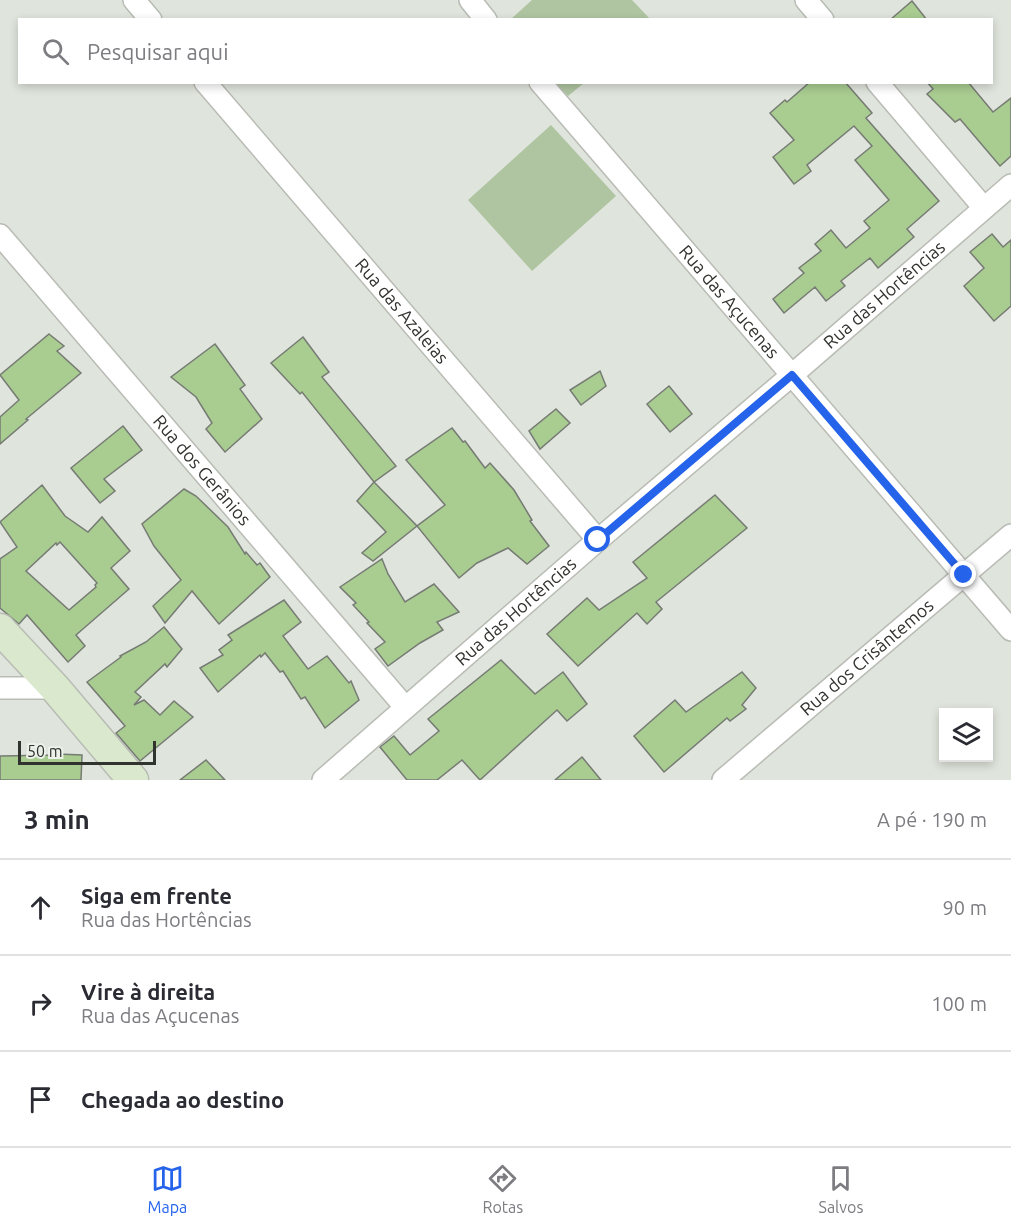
<!DOCTYPE html>
<html lang="pt">
<head>
<meta charset="utf-8">
<style>
  body { margin:0; font-family:Ubuntu,sans-serif; background:#f7f7f7; color:#2b2b33 }
  .controls { position:absolute; right:18px; bottom:18px; display:grid; overflow:hidden; border-radius:0px; box-shadow:0 3px 9px #0003 }
  .controls button { width:54px; height:54px; display:grid; place-items:center; padding:0; border:0; border-bottom:2px solid #e1e1e2; background:#fff; color:#2b2b33; font:30px sans-serif }
  .scale { position:absolute; left:18px; bottom:15px; width:138px; box-sizing:border-box; padding-left:6px; border:3px solid #31332f; border-top:0; font-size:16px; line-height:21px; white-space:nowrap; color:#31332f; -webkit-text-stroke:4px #ecf1e9; paint-order:stroke }
  .stop { position:absolute; width:18px; height:18px; margin:-14px; border:4px solid #2563eb; border-radius:50%; background:#fff }
  .stop.end { background:#2563eb; border-color:#fff; box-shadow:0 2px 6px #0008 }
  .list { margin:0; padding:0; list-style:none }
  h2 { display:flex; justify-content:space-between; align-items:center; height:78px; margin:0; padding:0 24px; font-size:26px }
  h2 small { font-size:20px; font-weight:400; color:#7c7c81 }
  .list li { display:grid; grid-template-columns:39px 1fr auto; gap:18px; align-items:center; box-sizing:border-box; height:96px; padding:0 24px; border-top:2px solid #e1e1e2 }
  .list b { display:block; font-size:22px; white-space:nowrap }
  .list p { margin:0; font-size:20px; white-space:nowrap; color:#7c7c81 }
  .list em { font-size:20px; font-style:normal; color:#7c7c81 }
  .icon { flex:none; width:33px; height:33px; fill:none; stroke:currentColor; stroke-width:2; stroke-linecap:round; stroke-linejoin:round }
  .map { position:relative; flex:none; width:1011px; height:780px; overflow:hidden }
  .search { position:absolute; background:#fff; box-shadow:0 3px 9px #0003; left:18px; right:18px; top:18px; height:66px; display:flex; align-items:center; gap:15px; box-sizing:border-box; padding:0 21px; border-radius:0px; color:#7c7c81; font-size:22px }
  .sheet { height:366px; background:#fff }
  nav { display:flex; justify-content:space-around; align-items:center; box-sizing:border-box; height:84px; border-top:2px solid #e1e1e2; background:#fff; font-size:16px; color:#7c7c81 }
  nav a { display:grid; justify-items:center; gap:3px }
  nav .on { color:#2563eb }
  .map>svg:first-child { display:block }
  .green { fill:#afc5a1 }
  .building { fill:#a9cc91; stroke:#767b74; stroke-width:1.5; fill-rule:evenodd }
  .lines { fill:none; stroke-linecap:round; stroke-linejoin:round }
  .street-casing { stroke:#b8bcb4; stroke-width:24 }
  .secondary-casing { stroke:#b8bcb4; stroke-width:33 }
  .street { stroke:#fff; stroke-width:21 }
  .secondary { stroke:#dae9ce; stroke-width:30 }
  .route { stroke:#2563eb; stroke-width:8 }
  .labels { text-anchor:middle; stroke-width:6; stroke-linejoin:round; paint-order:stroke }
  .street-label { font-size:18px; fill:#31332f; stroke:#ecf1e9 }
</style>
</head>
<body>
<div class="map">
<svg width="1011" height="780" viewBox="0 0 1011 780">
  <rect width="100%" height="100%" fill="#dfe4dc"/>
  <g class="green">
    <polygon points="532,0 632,0 650,19 511,19"/>
    <polygon points="556,83 584,83 568,96"/>
    <polygon points="551,125 616,196 532,271 468,200"/>
  </g>
  <g class="building">
    <polygon points="912,1 927,20 890,20"/>
    <polygon points="810,82 845,82 872,113 866,118 939,201 907,229 914,237 878,268 870,258 841,281 845,286 826,301 815,287 784,313 773,299 804,273 799,268 821,251 815,244 831,230 846,248 870,228 864,221 889,200 855,160 872,146 854,126 807,165 811,171 794,184 773,157 794,140 770,113 785,100 787,102"/>
    <polygon points="927,82 968,82 993,112 1011,98 1011,156 1000,166 960,119 955,122 927,94 933,89"/>
    <polygon points="992,234 1003,247 1011,240 1011,306 994,321 964,286 984,268 970,252"/>
    <polygon points="49,334 64,346 57,351 81,373 26,419 28,420 0,444 0,417 19,400 0,375"/>
    <polygon points="303,337 329,372 322,377 396,466 374,482 302,392 300,394 271,363"/>
    <polygon points="215,344 245,385 240,389 262,419 225,452 206,429 212,423 196,397 171,377"/>
    <polygon points="600,371 606,386 581,405 570,390"/>
    <polygon points="669,386 692,414 670,432 647,404"/>
    <polygon points="556,409 570,423 540,449 529,431"/>
    <polygon points="123,426 142,450 104,479 115,491 100,503 71,468"/>
    <polygon points="452,428 463,442 465,441 485,468 490,463 514,490 532,520 530,521 549,546 527,564 508,548 477,563 459,578 417,526 445,505 406,460"/>
    <polygon points="374,482 417,526 373,561 362,553 386,532 357,501"/>
    <path d="M42,485L65,516L88,532L102,517L130,551L111,568L129,589L76,635L85,646L68,662L27,615L19,624L0,608V559L17,547L0,522ZM60,542L97,583L95,585L96,587L69,610L26,571L56,543L57,545Z"/>
    <polygon points="184,489 196,496 228,527 245,554 246,552 257,565 260,563 270,577 219,624 192,591 165,623 153,606 181,580 154,546 142,524"/>
    <polygon points="715,495 747,528 656,602 662,609 647,624 637,613 578,666 547,634 587,598 599,610 647,578 633,562"/>
    <polygon points="382,559 388,574 405,602 434,584 459,612 437,622 443,630 420,643 388,666 375,649 385,642 367,623 369,622 353,605 356,603 340,587"/>
    <polygon points="284,600 301,622 283,636 308,669 327,656 349,683 351,681 359,700 325,728 305,697 301,699 283,671 280,672 265,653 261,657 260,655 218,692 200,668 223,655 219,650 232,640 228,635"/>
    <polygon points="164,627 182,649 167,667 165,664 135,692 141,697 134,705 144,700 160,715 174,701 193,717 140,761 116,733 125,726 87,682 121,657 120,656 146,642"/>
    <polygon points="501,660 535,694 563,672 587,704 567,721 557,710 480,780 462,760 437,780 407,780 380,747 394,736 410,755 439,731 428,719"/>
    <polygon points="742,672 756,688 742,705 746,709 730,721 727,718 664,772 634,736 675,700 686,712"/>
    <polygon points="57,754 82,755 81,780 0,780 0,756 57,755"/>
    <polygon points="582,757 601,780 555,780"/>
    <polygon points="206,760 225,780 180,780"/>
  </g>
  <g class="lines">
    <g class="street-casing">
      <g id="street">
        <polyline points="134,0 151,20"/>
        <polyline points="470,0 486,20"/>
        <polyline points="806,0 823,20"/>
        <path id="s1" d="M205,82L598,540"/>
        <path id="s2" d="M540,82L1011,630"/>
        <polyline points="877,82 984,208"/>
        <path id="s3" d="M0,235L405,707"/>
        <polyline points="0,688 55,688"/>
        <path id="s4" d="M323,780L598,540L792,375L1011,185"/>
        <path id="s5" d="M723,780L1011,535"/>
      </g>
    </g>
    <g class="secondary-casing">
      <polyline id="secondary" points="0,629 55,688 133,780"/>
    </g>
    <use href="#street" class="street"/>
    <use href="#secondary" class="secondary"/>
  </g>
  <g class="lines">
    <polyline class="route" points="598,540 792,375 964,575"/>
  </g>
  <g class="labels">
    <g class="street-label">
      <text dy="6" stroke="none"><textPath href="#s4" startOffset="742">Rua das Hortências</textPath></text>
      <text dy="6" stroke="none"><textPath href="#s2" startOffset="290">Rua das Açucenas</textPath></text>
      <text dy="6" stroke="none"><textPath href="#s1" startOffset="302">Rua das Azaleias</textPath></text>
      <text dy="6" stroke="none"><textPath href="#s3" startOffset="310">Rua dos Gerânios</textPath></text>
      <text dy="6" stroke="none"><textPath href="#s4" startOffset="256">Rua das Hortências</textPath></text>
      <text dy="6" stroke="none"><textPath href="#s5" startOffset="189">Rua dos Crisântemos</textPath></text>
    </g>
  </g>
</svg>
<div class="controls">
<button><svg class="icon" aria-label="layers" viewBox="0 0 24 24"><path d="M12 4l9 5-9 5-9-5zM3 14l9 5 9-5"/></svg></button>
</div>
<div class="scale">50 m</div>
<div class="stop" style="left:598px;top:540px"></div>
<div class="stop end" style="left:964px;top:575px"></div>
<div class="search"><svg class="icon" aria-label="search" viewBox="0 0 24 24"><circle cx="10" cy="10" r="6"/><path d="M15 15l6 6"/></svg>Pesquisar aqui</div>
</div>
<section class="sheet">
<h2>3 min<small>A pé · 190 m</small></h2>
<ul class="list">
<li><svg class="icon" aria-label="ahead" viewBox="0 0 24 24"><path d="M12 20V5M6 11l6-6 6 6"/></svg><div><b>Siga em frente</b><p>Rua das Hortências</p></div><em>90 m</em></li>
<li><svg class="icon" aria-label="right" viewBox="0 0 24 24"><path d="M7 20v-9h11M14 6l5 5-5 5"/></svg><div><b>Vire à direita</b><p>Rua das Açucenas</p></div><em>100 m</em></li>
<li><svg class="icon" aria-label="arrive" viewBox="0 0 24 24"><path d="M6 21V4h12l-3 4 3 4H6"/></svg><div><b>Chegada ao destino</b></div></li>
</ul>
</section>
<nav>
<a class="on"><svg class="icon" aria-label="map" viewBox="0 0 24 24"><path d="M3 6l6-2 6 2 6-2v14l-6 2-6-2-6 2zM9 4v14M15 6v14"/></svg>Mapa</a>
<a><svg class="icon" aria-label="directions" viewBox="0 0 24 24"><path d="M12 3l9 9-9 9-9-9zM9 14v-3h6M13 9l2 2-2 2"/></svg>Rotas</a>
<a><svg class="icon" aria-label="saved" viewBox="0 0 24 24"><path d="M7 4h10v16l-5-4-5 4z"/></svg>Salvos</a>
</nav>
</body>
</html>
